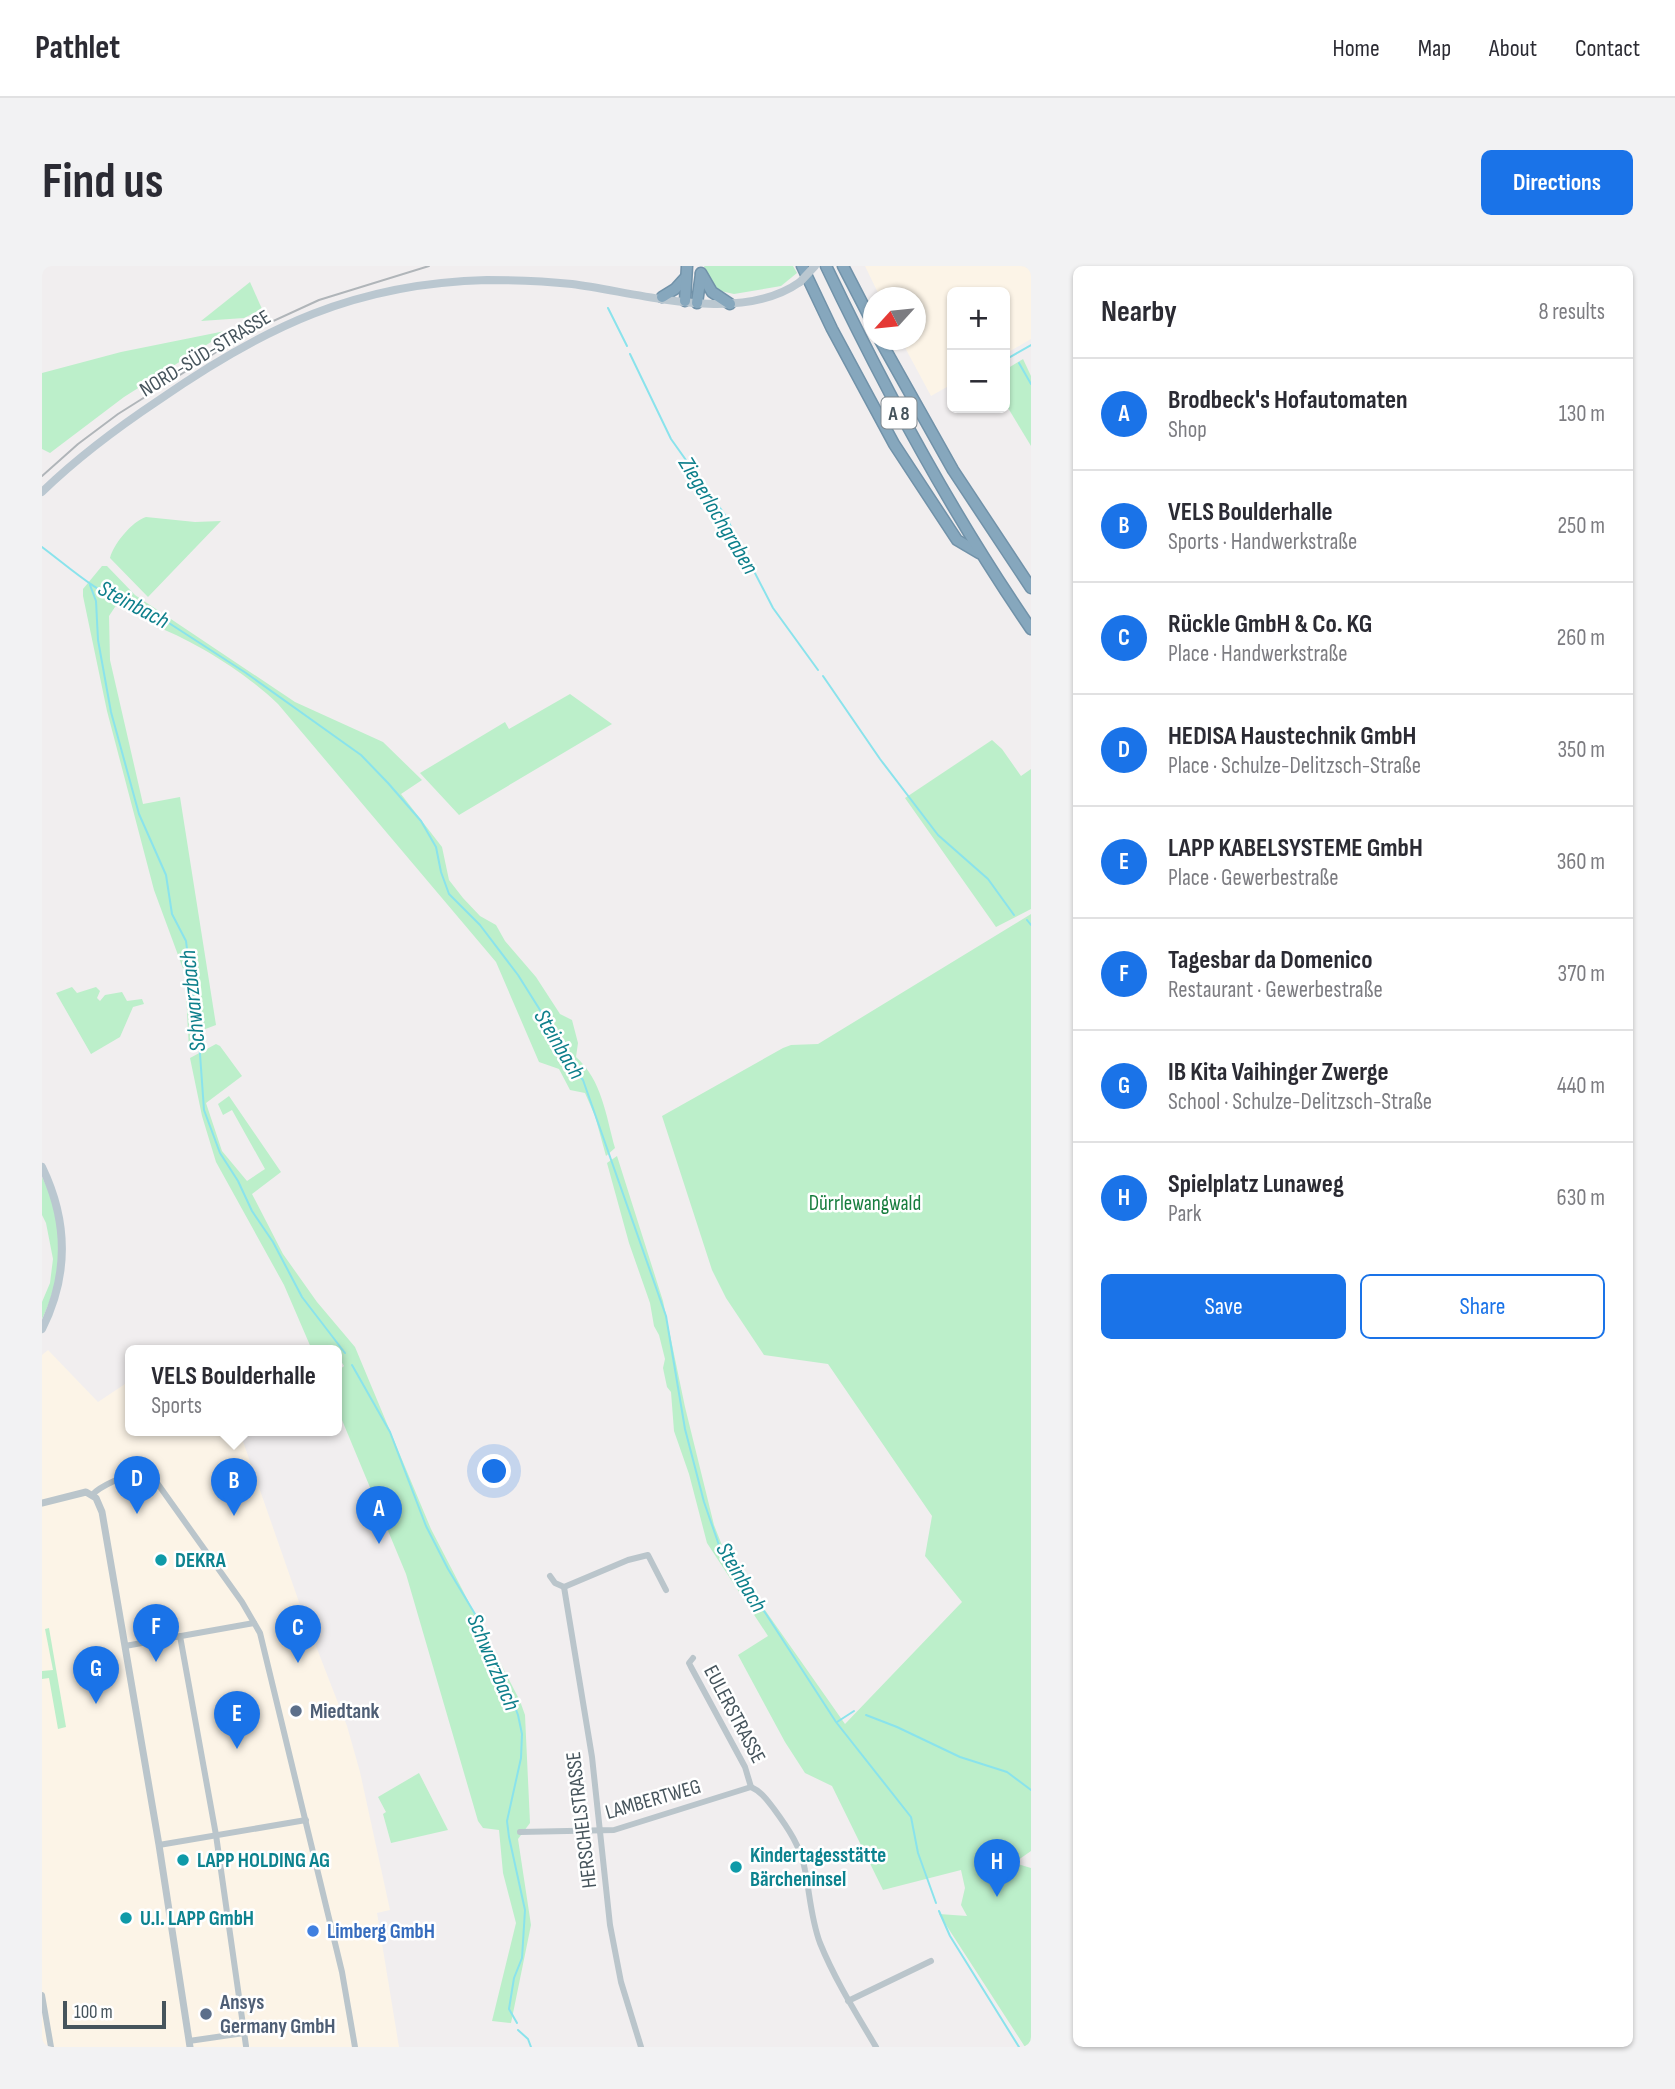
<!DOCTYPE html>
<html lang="en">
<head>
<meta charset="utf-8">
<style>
  body { margin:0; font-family:"Sofia Sans Condensed",sans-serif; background:#f2f2f3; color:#2b2b33 }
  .controls { position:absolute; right:21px; top:21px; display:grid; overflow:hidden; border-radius:10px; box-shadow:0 2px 5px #0004 }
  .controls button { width:63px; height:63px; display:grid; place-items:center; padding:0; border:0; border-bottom:2px solid #e1e1e2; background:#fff; color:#2b2b33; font:35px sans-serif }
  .compass { position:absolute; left:821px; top:21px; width:63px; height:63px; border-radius:50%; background:#fff; box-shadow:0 2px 5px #0004; rotate:243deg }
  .scale { position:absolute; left:21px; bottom:18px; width:103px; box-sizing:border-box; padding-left:7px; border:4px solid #46545c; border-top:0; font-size:19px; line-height:24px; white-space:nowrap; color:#46545c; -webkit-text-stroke:5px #fff; paint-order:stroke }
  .you { position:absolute; left:453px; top:1206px; width:24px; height:24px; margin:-18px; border:5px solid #fff; border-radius:50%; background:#1a73e8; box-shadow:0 0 0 10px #1a73e833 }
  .badge { display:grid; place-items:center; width:46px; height:46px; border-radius:50%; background:#1a73e8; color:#fff; font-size:23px; font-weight:700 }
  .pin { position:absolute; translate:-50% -58px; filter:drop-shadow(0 2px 4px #0008) }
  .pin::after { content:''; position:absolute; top:37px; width:24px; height:21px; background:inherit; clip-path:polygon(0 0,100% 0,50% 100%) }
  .popup { position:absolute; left:83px; top:1079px; width:217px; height:91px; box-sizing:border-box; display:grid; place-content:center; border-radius:10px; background:#fff; filter:drop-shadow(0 2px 5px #0005); font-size:23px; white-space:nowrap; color:#7c7c81 }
  .popup b { font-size:26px; color:#2b2b33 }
  .popup::after { content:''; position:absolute; left:50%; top:100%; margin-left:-14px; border:14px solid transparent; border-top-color:#fff }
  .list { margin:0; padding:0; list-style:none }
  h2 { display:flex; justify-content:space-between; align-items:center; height:91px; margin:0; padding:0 28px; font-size:30px }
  h2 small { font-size:23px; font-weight:400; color:#7c7c81 }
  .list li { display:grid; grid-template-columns:46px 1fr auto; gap:21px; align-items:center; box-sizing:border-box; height:112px; padding:0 28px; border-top:2px solid #e1e1e2 }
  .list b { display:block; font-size:26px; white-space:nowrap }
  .list p { margin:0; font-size:23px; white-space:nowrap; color:#7c7c81 }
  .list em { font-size:23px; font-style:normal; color:#7c7c81 }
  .actions { display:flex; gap:14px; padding:21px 28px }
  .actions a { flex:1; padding:16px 0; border:2px solid #1a73e8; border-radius:10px; text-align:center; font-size:24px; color:#1a73e8 }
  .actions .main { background:#1a73e8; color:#fff }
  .map { position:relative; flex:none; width:989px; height:1781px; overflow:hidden; border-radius:10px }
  header { display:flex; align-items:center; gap:42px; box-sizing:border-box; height:98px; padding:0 35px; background:#fff; border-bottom:2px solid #e1e1e2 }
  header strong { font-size:33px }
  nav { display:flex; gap:38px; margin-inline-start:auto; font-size:24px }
  .intro { display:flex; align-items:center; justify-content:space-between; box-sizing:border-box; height:168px; padding:0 42px }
  h1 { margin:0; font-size:49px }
  .button { padding:18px 32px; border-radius:10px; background:#1a73e8; color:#fff; font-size:24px; font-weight:700 }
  main { display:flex; gap:42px; padding:0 42px }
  aside { flex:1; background:#fff; border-radius:10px; box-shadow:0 2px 5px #0004 }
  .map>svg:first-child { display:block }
  .commercial { fill:#fcf4e7 }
  .green { fill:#bcefca }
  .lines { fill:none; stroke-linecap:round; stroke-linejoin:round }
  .stream { stroke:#8ae3ec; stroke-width:2 }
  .motorway-casing { stroke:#7192a9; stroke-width:13 }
  .minor { stroke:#bac5cb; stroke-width:6 }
  .tertiary { stroke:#bac5cb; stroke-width:7 }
  .secondary { stroke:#bac7d0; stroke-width:8 }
  .motorway { stroke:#86a7bd; stroke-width:10 }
  .tram { stroke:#b0b5b9; stroke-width:2 }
  .secondary-bridge { stroke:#bac7d0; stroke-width:8 }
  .culture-dot { fill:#0f9aa8; stroke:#fff; stroke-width:2.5 }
  .service-dot { fill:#5c6f8a; stroke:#fff; stroke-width:2.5 }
  .shop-dot { fill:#3f7fe0; stroke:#fff; stroke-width:2.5 }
  .labels { text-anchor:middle; stroke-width:5; stroke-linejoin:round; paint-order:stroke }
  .shield { fill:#fff; stroke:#7e878d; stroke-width:2 }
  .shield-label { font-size:19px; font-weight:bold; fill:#46545c }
  .street-label { font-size:21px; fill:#46545c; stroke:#fff }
  .park-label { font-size:21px; fill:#177d3e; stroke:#fff }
  .culture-label { font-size:21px; font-weight:bold; fill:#0d838f; stroke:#fff; text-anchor:start }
  .service-label { font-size:21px; font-weight:bold; fill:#4e5e75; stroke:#fff; text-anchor:start }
  .shop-label { font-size:21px; font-weight:bold; fill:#366cbe; stroke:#fff; text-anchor:start }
  .water-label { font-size:23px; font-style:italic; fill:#0d7f8b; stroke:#fff }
</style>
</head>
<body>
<header>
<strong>Pathlet</strong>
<nav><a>Home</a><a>Map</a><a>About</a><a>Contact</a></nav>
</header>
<div class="intro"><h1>Find us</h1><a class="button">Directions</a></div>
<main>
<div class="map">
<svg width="989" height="1781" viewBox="0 0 989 1781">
  <rect width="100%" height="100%" fill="#f1eeef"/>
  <g class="commercial">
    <polygon points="823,0 989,0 989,73 963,88 963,26 910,26 910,118 889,130 859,74 874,74 874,32 838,31"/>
    <polygon points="6,1084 56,1136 89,1114 89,1164 197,1164 258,1339 305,1460 318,1506 348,1644 335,1647 357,1781 0,1781 0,1089"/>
  </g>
  <g class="green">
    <polygon points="662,0 751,0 755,7 739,20 692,28 674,24"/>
    <polygon points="208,16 220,43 202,52 159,55"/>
    <polygon points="188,64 82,131 8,187 0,183 0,107 79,86"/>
    <polygon points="981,93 989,110 989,180 963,137 963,104"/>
    <path d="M104,251L153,256L179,255L106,331L68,292C71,279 90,255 104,251Z"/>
    <path d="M60,300H65L93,329L253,436L341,476L380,514L359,528L400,581L407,614L421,632L438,650L454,659L463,675L494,711L518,748L530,754L536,777L534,791C560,814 564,850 573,882L564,890L553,850L543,827L528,824L517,803L497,796L454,696L236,438C203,406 151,374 108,358L102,345L75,338L67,350L68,394L101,538L138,531L174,759L158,765L160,778L147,784L143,708L112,624L65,445L41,330V323Z"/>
    <polygon points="528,428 570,458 417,549 378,507 463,456 467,463"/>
    <polygon points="950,474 960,483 979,510 989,503 989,643 954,661 863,532"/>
    <polygon points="989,648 989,1585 972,1597 989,1602 989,1781 983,1781 897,1648 925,1650 919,1639 923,1622 919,1604 841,1624 790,1520 763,1507 743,1476 696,1389 726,1370 665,1277 647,1208 632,1165 629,1126 625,1121 621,1102 623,1093 617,1069 612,1060 608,1037 587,977 565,897 575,890 621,1035 643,1141 672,1259 683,1287 803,1458 920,1336 883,1290 890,1250 786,1098 722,1089 684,1032 670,1004 620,850 741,782 749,779 776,778"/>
    <polygon points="30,721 35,727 54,721 58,725 55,732 58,735 63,729 80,726 85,735 100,733 102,738 91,741 78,771 49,788 14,727"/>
    <polygon points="174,778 178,780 200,810 164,837 180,885 205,915 223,903 190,844 181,849 176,838 187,830 239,906 210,928 241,988 275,1036 313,1081 389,1263 478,1435 483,1449 488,1557 476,1573 489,1659 469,1757 450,1755 474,1657 461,1607 457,1564 441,1562 436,1555 364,1308 295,1142 295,1106 302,1100 299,1095 295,1098 295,1084 270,1084 242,1019 174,896 160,850 148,792"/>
    <path d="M0,911C24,955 22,1009 0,1053V1036L8,1017L11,993L4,957L0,949Z"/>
    <polygon points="7,1362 24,1461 16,1463 7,1412 0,1413 0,1405 11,1404 3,1363"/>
    <polygon points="377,1507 406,1564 349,1577 341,1548 344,1546 336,1531"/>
  </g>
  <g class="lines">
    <g class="stream">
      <polyline points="566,42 585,80"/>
      <polyline points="588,88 629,173 683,249 731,342 776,404"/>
      <polyline points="963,94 989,79"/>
      <polyline points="977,97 989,118"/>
      <path d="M0,281C28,302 56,328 90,340L96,337L204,407L319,489L346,517L379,555L394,581L399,606L407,628L438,659L476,709L515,771L527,797L541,814L624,1050L643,1163L662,1236L678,1282L724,1348L794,1456L869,1551L876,1587L894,1637"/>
      <polyline points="48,319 54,335 56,374 69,446 97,548 124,609 130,648 144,675 158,788 162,844 178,887 196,915 210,945 231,976 260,1031 303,1087"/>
      <polyline points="781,410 838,493 896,569 946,613 972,649"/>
      <polyline points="985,654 989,659"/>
      <polyline points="310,1099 348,1166 384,1260 406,1303 436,1353 445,1384 465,1420 476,1449 480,1468 479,1492 465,1555 467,1571 483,1644 480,1692 472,1712 467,1743 475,1757"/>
      <polyline points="824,1449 855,1461 918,1491 965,1506 989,1524"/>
      <polyline points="795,1456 812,1445"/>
      <polyline points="897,1645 908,1670 977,1781"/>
      <polyline points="476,1764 486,1773 489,1781"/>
    </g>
    <g class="motorway-casing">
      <g id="motorway">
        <polyline points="760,0 790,63 852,178 915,274 937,287"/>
        <path d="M784,0C844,126 910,248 989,363"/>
        <polyline points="801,0 832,60"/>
        <polyline points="659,7 670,26 688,38"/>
        <polyline points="620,31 633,23 643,12"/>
        <polyline points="643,35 645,0"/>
        <polyline points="655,37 659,8"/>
        <polyline points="838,74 911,204 989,322"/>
      </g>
    </g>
    <g class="minor">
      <path d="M50,1229C58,1220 85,1208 97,1207C104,1206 108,1210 113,1214L200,1336L218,1367L300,1706L313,1781"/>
      <polyline points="508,1310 513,1317 522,1321"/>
      <polyline points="522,1321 550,1491 568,1659 579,1716 599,1781"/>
      <polyline points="522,1321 586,1294 606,1289 624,1324"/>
      <polyline points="138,1370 174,1569 204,1780"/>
      <polyline points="83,1380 212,1357"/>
      <polyline points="651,1392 647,1397 649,1401 703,1501 709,1521"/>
      <path d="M709,1521C720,1526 725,1534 732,1543C746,1562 759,1581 763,1604C768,1629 769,1653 778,1677C793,1714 814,1747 834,1781"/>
      <polyline points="478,1566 572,1564 709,1521"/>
      <polyline points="117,1579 264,1554"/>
      <polyline points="0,1729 9,1781"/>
      <polyline points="806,1735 889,1695"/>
      <polyline points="147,1775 202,1767"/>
    </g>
    <polyline class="tertiary" points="0,1237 44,1226 54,1232 60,1246 117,1579 148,1781"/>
    <g class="secondary">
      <path d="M0,226C36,191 75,162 117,134C222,61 314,17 445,14C473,14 502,15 530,18C599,27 697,59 758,16"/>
      <path d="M0,901C26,955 27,1009 0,1063"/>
    </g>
    <use href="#motorway" class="motorway"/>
    <polyline class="tram" points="0,210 36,178 76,148 203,68 277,34 387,0"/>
    <polyline class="secondary-bridge" points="758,16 773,0"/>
  </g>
  <g class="culture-dot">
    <circle cx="119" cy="1294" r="7"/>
    <circle cx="141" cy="1594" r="7"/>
    <circle cx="694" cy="1601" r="7"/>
    <circle cx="84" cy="1652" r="7"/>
  </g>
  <g class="service-dot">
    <circle cx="254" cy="1445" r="7"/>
    <circle cx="164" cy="1748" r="7"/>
  </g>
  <circle class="shop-dot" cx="271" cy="1665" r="7"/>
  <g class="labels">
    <rect class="shield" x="839.5" y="131.5" width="35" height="31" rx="5"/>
    <g class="shield-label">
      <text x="857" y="154">A 8</text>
    </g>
    <g class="street-label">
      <text transform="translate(163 87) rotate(-31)" y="7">NORD-SÜD-STRASSE</text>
      <text transform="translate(693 1448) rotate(62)" y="7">EULERSTRASSE</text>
      <text transform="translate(611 1533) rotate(-16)" y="7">LAMBERTWEG</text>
      <text transform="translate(539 1554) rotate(-97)" y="7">HERSCHELSTRASSE</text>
    </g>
    <g class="park-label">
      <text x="823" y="944">Dürrlewangwald</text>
    </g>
    <g class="culture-label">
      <text x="133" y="1301">DEKRA</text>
      <text x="708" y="1596">Kindertagesstätte<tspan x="708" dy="24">Bärcheninsel</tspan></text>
      <text x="155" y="1601">LAPP HOLDING AG</text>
      <text x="98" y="1659">U.I. LAPP GmbH</text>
    </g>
    <g class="service-label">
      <text x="268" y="1452">Miedtank</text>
      <text x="178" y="1743">Ansys<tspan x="178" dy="24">Germany GmbH</tspan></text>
    </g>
    <g class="shop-label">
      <text x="285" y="1672">Limberg GmbH</text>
    </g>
    <g class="water-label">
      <text transform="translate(677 249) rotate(59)" y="8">Ziegerlochgraben</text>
      <text transform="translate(92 338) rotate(28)" y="8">Steinbach</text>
      <text transform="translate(150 735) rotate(-96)" y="8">Schwarzbach</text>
      <text transform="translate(518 778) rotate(59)" y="8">Steinbach</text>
      <text transform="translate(700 1311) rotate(59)" y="8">Steinbach</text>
      <text transform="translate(452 1396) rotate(67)" y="8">Schwarzbach</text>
    </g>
  </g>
</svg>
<div class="controls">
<button>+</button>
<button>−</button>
</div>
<svg class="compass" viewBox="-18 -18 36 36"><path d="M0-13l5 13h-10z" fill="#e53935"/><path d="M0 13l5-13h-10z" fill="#7c7c81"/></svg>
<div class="scale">100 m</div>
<div class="you"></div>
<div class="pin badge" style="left:337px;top:1278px">A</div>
<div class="pin badge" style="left:192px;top:1250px">B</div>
<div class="popup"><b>VELS Boulderhalle</b>Sports</div>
<div class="pin badge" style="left:256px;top:1397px">C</div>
<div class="pin badge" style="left:95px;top:1248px">D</div>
<div class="pin badge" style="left:195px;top:1483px">E</div>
<div class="pin badge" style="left:114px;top:1396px">F</div>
<div class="pin badge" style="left:54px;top:1438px">G</div>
<div class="pin badge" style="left:955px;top:1631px">H</div>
</div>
<aside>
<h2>Nearby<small>8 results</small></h2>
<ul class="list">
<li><span class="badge">A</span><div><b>Brodbeck's Hofautomaten</b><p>Shop</p></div><em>130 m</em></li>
<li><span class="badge">B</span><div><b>VELS Boulderhalle</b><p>Sports · Handwerkstraße</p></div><em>250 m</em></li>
<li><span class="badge">C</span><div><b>Rückle GmbH &amp; Co. KG</b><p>Place · Handwerkstraße</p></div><em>260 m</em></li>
<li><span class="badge">D</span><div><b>HEDISA Haustechnik GmbH</b><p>Place · Schulze-Delitzsch-Straße</p></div><em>350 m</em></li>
<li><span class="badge">E</span><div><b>LAPP KABELSYSTEME GmbH</b><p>Place · Gewerbestraße</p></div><em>360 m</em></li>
<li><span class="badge">F</span><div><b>Tagesbar da Domenico</b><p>Restaurant · Gewerbestraße</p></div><em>370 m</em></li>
<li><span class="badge">G</span><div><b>IB Kita Vaihinger Zwerge</b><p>School · Schulze-Delitzsch-Straße</p></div><em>440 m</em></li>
<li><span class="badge">H</span><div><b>Spielplatz Lunaweg</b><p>Park</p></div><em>630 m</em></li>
</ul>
<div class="actions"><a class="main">Save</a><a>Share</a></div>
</aside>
</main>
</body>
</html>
